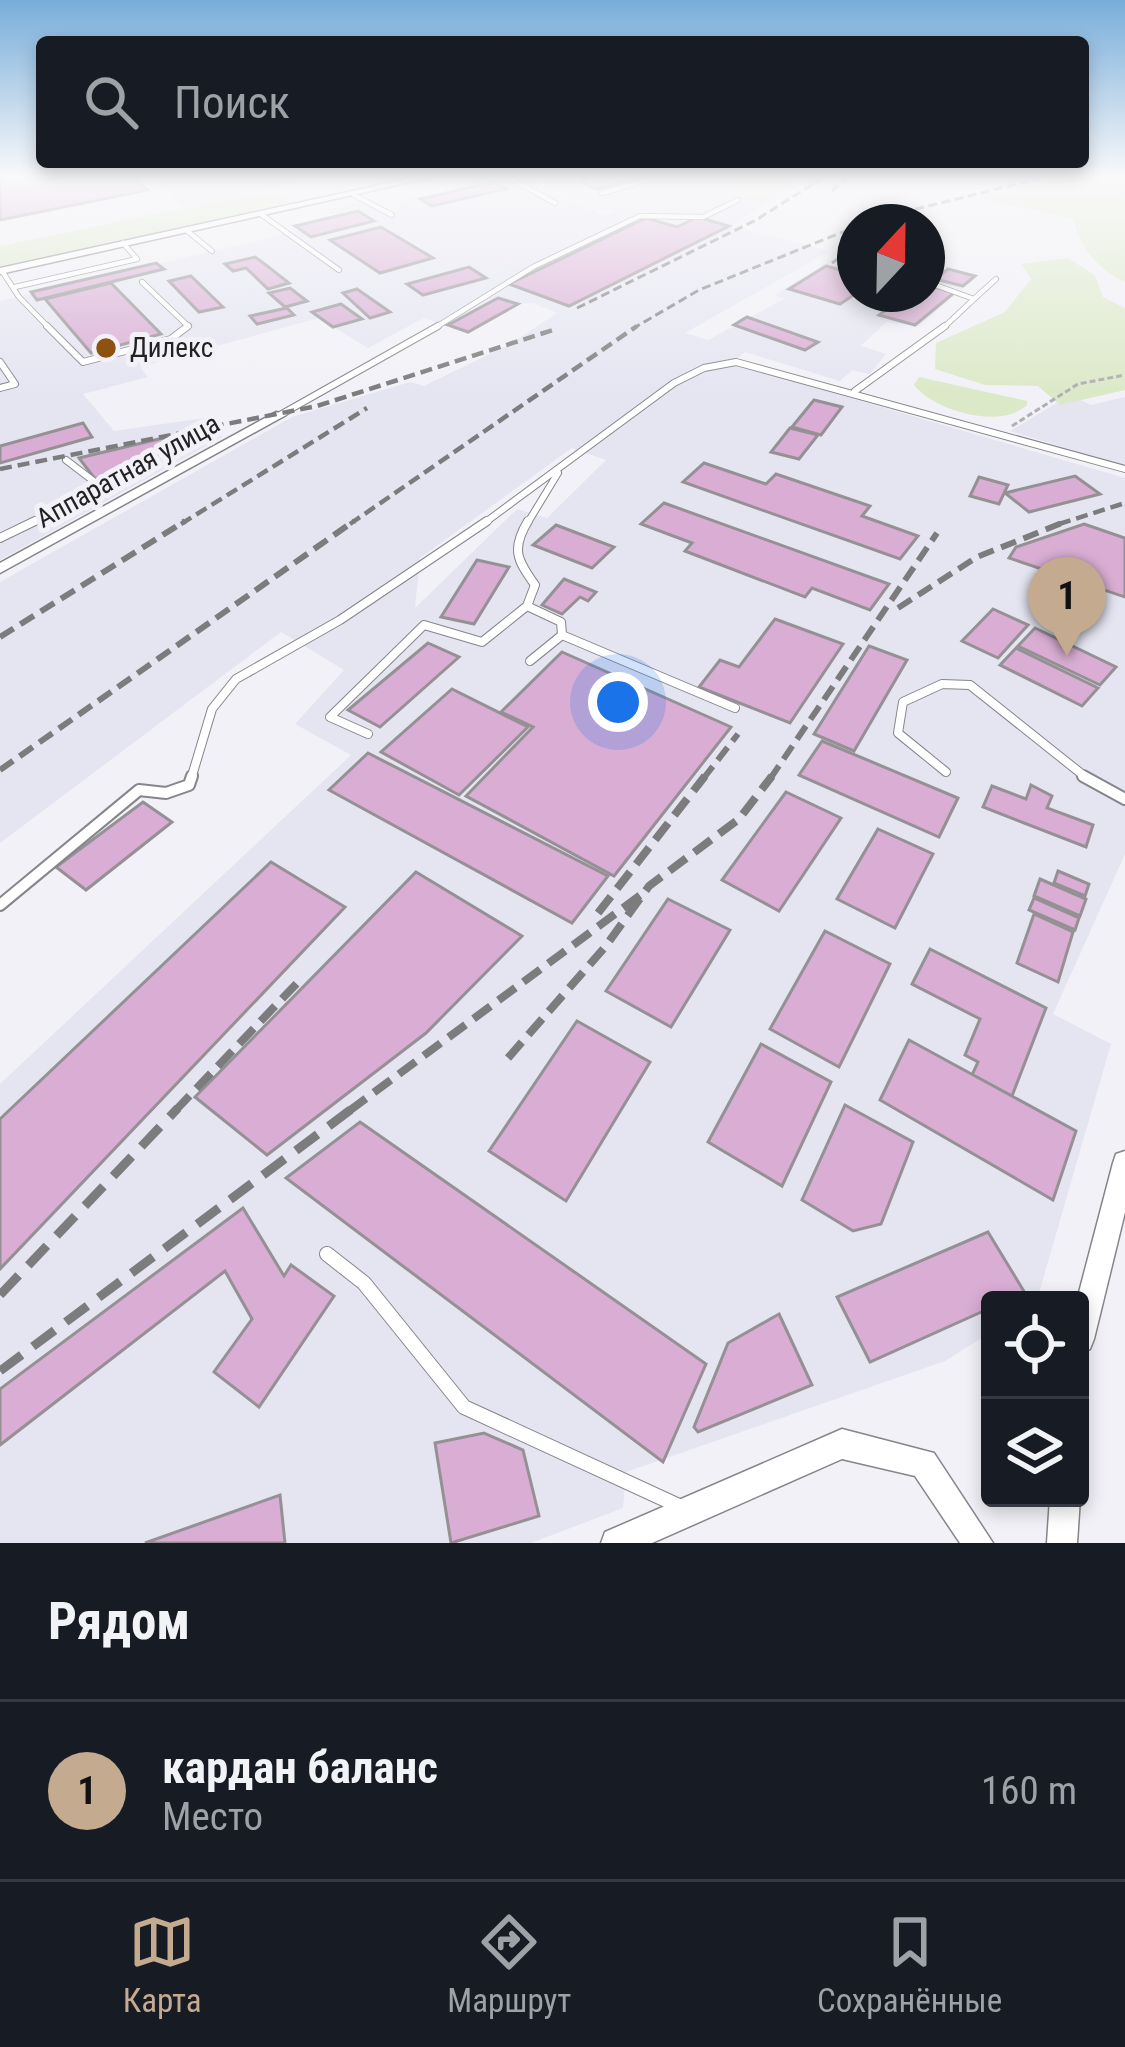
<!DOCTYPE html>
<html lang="ru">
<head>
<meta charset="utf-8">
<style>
  body { margin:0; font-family:"Roboto Condensed",sans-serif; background:#20242c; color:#f1f3f6 }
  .controls { position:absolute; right:36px; bottom:36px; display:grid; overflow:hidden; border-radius:12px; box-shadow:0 6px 18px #0003 }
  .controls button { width:108px; height:108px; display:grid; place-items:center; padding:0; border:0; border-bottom:3px solid #363941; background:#171b24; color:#f1f3f6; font:60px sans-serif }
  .compass { position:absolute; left:837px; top:204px; width:108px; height:108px; border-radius:50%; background:#171b24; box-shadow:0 6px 18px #0003; rotate:22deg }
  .you { position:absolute; left:618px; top:702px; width:42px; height:42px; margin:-30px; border:9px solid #fff; border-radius:50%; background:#1a73e8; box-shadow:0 0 0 18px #1a73e833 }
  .badge { display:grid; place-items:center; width:78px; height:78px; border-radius:50%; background:#c4aa8f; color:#111; font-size:39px; font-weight:700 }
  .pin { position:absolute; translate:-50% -99px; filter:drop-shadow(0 3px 6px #0008) }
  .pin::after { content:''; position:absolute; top:63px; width:42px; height:36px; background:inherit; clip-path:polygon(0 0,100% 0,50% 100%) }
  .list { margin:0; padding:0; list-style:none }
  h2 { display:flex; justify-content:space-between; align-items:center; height:156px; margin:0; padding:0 48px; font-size:51px }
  h2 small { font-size:39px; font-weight:400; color:#9ea1a6 }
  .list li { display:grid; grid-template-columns:78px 1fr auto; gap:36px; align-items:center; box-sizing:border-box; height:180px; padding:0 48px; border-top:3px solid #363941 }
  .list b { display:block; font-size:45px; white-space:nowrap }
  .list p { margin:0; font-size:39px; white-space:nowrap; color:#9ea1a6 }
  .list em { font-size:39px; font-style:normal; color:#9ea1a6 }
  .icon { flex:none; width:66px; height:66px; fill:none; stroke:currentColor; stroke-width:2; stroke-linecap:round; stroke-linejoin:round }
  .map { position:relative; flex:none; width:1125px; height:1543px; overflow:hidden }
  .search { position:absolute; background:#171b24; box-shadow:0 6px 18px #0003; left:36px; right:36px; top:36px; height:132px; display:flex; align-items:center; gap:30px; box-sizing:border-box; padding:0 42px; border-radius:12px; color:#9ea1a6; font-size:45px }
  .sheet { height:336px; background:#171b24 }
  nav { display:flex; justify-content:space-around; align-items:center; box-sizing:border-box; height:168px; border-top:3px solid #363941; background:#171b24; font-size:33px; color:#9ea1a6 }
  nav a { display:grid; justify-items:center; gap:6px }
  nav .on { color:#c4aa8f }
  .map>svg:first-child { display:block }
  .built { fill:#e5e5f2; fill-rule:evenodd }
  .green { fill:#dce9c8 }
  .building { fill:#d9add4; stroke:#959094; stroke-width:3 }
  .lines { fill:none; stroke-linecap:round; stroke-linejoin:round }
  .service-far4-casing { stroke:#85858b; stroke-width:6 }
  .service-far3-casing { stroke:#85858b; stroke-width:8 }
  .service-far2-casing { stroke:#85858b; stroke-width:10 }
  .service-far1-casing { stroke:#85858b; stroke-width:14 }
  .service-casing { stroke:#85858b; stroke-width:16 }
  .minor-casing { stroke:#85858b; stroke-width:3 }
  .path { stroke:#afafb4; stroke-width:3; stroke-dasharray:6 3; stroke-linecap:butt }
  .service-far4 { stroke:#fff; stroke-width:4.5 }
  .service-far3 { stroke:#fff; stroke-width:6 }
  .service-far2 { stroke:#fff; stroke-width:8 }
  .service-far1 { stroke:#fff; stroke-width:10 }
  .service { stroke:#fff; stroke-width:14 }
  .minor { fill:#fff; fill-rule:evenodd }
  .rail-far4 { stroke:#7c7c7f; stroke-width:3; stroke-dasharray:9 4.5; stroke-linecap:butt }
  .rail-far3 { stroke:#7c7c7f; stroke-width:4.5; stroke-dasharray:12 6; stroke-linecap:butt }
  .rail-far2 { stroke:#7c7c7f; stroke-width:6; stroke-dasharray:16 8; stroke-linecap:butt }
  .rail-far1 { stroke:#7c7c7f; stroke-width:8; stroke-dasharray:21 10; stroke-linecap:butt }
  .rail { stroke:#7c7c7f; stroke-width:9; stroke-dasharray:27 14; stroke-linecap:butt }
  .poi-dot { fill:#8d5111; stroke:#f1f1f7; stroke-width:4.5 }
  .labels { text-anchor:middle; stroke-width:10; stroke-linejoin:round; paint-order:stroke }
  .far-poi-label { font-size:27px; fill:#222224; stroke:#f1f1f7; text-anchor:start }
  .far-street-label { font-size:27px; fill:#222224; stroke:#f1f1f7 }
</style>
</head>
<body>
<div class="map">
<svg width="1125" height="1543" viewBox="0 0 1125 1543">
  <rect width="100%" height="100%" fill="#f1f1f7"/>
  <g class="built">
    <polygon points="154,177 283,177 293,183 183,207"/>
    <path d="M501,177H521L604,216L619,210L593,208L530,177H742L723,193L768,203L729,226L830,251L685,333L708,340L784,299L774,295L855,245V294H927V266L974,279L919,326L886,322L861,346L886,354L870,374L852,370L840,381L745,352L728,366H741L1125,478V854L1053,1014L1111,1044L1037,1300H990V1333L945,1361L626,1472L623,1508L531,1543H0V1084L351,755L295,724L344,670L281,632L0,843V582L292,417L410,382L424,386L510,344L557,313L533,303L518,304L468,332L424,318L368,348L319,318L140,367L148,377L83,394L114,431L205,418L222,437L0,560V301L294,232L300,230L295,226L336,216L327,210L370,200L395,214L401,201ZM572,448L606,460L547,518L517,509L415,608L420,558Z"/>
    <polygon points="1070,395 1091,405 1125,397 1125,466 1010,431"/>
  </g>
  <g class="green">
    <polygon points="742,177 803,177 768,203 722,193"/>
    <path d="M1064,177H1125V282C1098,271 1079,245 1074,219L974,197Z"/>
    <polygon points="272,190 299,202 0,266 0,246"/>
    <polygon points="1068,258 1095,275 1103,297 1125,308 1125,390 1060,405 1038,386 985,385 935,369 936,343 1005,312 1031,279 1021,264"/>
    <path d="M919,377L1027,401V405C1000,430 935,411 914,385Z"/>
  </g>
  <g class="building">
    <polygon points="0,177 132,177 148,190 0,220"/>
    <polygon points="593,177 638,177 640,178 597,189 579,181"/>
    <polygon points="494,182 506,189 432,206 420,199"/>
    <polygon points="358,211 374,221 311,237 295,226"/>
    <polygon points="698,217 729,226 569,306 509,284 646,218 677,227"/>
    <polygon points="381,227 433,258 380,273 330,240"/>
    <polygon points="255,257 266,265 289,283 268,289 246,268 233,271 225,264"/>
    <polygon points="156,263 164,269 37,300 31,292"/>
    <polygon points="826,266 855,274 855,294 840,304 789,289"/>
    <polygon points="469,267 486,278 423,295 407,284"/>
    <polygon points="948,269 975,276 963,286 935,279"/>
    <polygon points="191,276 223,307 199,312 169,281"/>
    <polygon points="111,283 161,334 91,353 45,299"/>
    <polygon points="927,285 955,292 915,325 879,315 906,294 927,294"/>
    <polygon points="290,288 307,301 285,307 269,293"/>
    <polygon points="357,289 390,312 370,318 343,293"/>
    <polygon points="498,298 518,304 468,332 448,325"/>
    <polygon points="341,304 362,319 333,327 312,312"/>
    <polygon points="287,308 294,315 257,324 250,316"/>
    <polygon points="747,317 818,342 805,350 734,325"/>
    <polygon points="814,400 842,407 821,435 792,427"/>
    <polygon points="83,423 92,437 0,463 0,446"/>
    <polygon points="790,428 818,435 799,459 771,452"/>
    <polygon points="163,438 171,448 141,464 95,479 79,458"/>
    <polygon points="704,463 766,484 776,474 870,506 862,516 918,536 900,559 683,482"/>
    <polygon points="1075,476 1100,494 1029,512 1005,493"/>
    <polygon points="979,477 1008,485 999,504 970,496"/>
    <polygon points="664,503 889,584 870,610 812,588 805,597 685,551 692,543 641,524"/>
    <polygon points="1084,524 1125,538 1125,597 1009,558 1016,547"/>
    <polygon points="556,525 614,547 592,568 533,545"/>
    <polygon points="477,560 509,567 474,624 441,617"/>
    <polygon points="564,579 596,592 588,601 580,597 562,614 542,605"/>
    <polygon points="993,609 1028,625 998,658 962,641"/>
    <polygon points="775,619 843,644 790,723 699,687 720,660 739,667"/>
    <polygon points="1035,628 1116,667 1100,685 1018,646"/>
    <polygon points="428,643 459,657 380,727 348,710"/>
    <polygon points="869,646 907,660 854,751 814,734"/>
    <polygon points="1016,648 1098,688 1082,706 1000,665"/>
    <polygon points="562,652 731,727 614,876 466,796 533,727 501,712"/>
    <polygon points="452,689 528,727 459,795 381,752"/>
    <polygon points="822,741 958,798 939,837 799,775"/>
    <polygon points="368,753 608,876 572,923 329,790"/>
    <polygon points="1031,785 1052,796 1047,808 1093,825 1086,847 983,807 992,786 1026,799"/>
    <polygon points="786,792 841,818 779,911 722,880"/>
    <polygon points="143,802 172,822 86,890 56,867"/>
    <polygon points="878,829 933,854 895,928 837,899"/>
    <polygon points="271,862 345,907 0,1269 0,1119"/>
    <polygon points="1058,871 1089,884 1085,896 1054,883"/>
    <polygon points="416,872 522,936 426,1033 267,1155 195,1097"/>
    <polygon points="1040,879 1086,899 1080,916 1034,896"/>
    <polygon points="1034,898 1079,918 1075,930 1029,910"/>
    <polygon points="668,899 730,930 671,1027 606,991"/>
    <polygon points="1034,914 1073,932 1058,982 1017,963"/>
    <polygon points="825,931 890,964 839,1067 770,1029"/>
    <polygon points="930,949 1046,1008 1012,1096 972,1075 978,1062 965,1055 980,1019 912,984"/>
    <polygon points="577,1021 650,1062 566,1201 489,1151"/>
    <polygon points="909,1040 1076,1131 1053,1200 880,1100"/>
    <polygon points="761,1044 831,1082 782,1186 708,1142"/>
    <polygon points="845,1105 913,1142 881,1224 853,1231 802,1200"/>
    <polygon points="360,1122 706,1364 663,1462 286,1178"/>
    <polygon points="243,1208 284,1276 291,1265 334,1296 259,1407 214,1372 252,1319 225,1271 0,1445 0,1389"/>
    <polygon points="988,1232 1025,1293 1009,1300 990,1300 990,1308 870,1362 837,1297"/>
    <polygon points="779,1314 812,1385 698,1432 694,1427 728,1343"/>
    <polygon points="484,1433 523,1450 539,1516 451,1543 435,1443"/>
    <polygon points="280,1495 285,1543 145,1543"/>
  </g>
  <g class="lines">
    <g class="service-far4-casing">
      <g id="service-far4">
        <polyline points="508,177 555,203"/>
        <polyline points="602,193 659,177"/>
        <polyline points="354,195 392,215"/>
        <polyline points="262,215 339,270"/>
        <polyline points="186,230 212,251"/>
        <polyline points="2,271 19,297 50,329"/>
        <polyline points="142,282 188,326 184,329"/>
        <polyline points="927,282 974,299 942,329"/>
        <polyline points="15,287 137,259 123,243"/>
        <polyline points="974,299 996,279"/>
        <polyline points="865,300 872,294"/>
        <polyline points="433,329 533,267 640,216 703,217 738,200"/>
      </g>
    </g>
    <g class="service-far3-casing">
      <g id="service-far3">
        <polyline points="47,326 83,362 171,339 188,326"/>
        <polyline points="0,362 15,384 0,388"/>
        <polyline points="855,391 945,326"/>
        <polyline points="280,415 438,326"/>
        <polyline points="29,524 104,489 66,460"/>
        <polyline points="483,524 674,383 704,368 736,362 1125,469"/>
        <polyline points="527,524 558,473"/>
      </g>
    </g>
    <g class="service-far2-casing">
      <g id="service-far2">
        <polyline points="0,538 35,521"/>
        <polyline points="527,606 561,622 562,635 735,708"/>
        <polyline points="530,661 562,635"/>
        <path d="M368,734L330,717L424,625L482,642L527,606L535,585C517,560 511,549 528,521"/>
        <polyline points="946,772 898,733 903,702 942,684 970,685 1088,779"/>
        <polyline points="191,779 212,709 236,679 340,620 487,521"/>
      </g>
    </g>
    <g class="service-far1-casing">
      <g id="service-far1">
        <polyline points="1083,776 1125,799"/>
        <polyline points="0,905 139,790 166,793 189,785 192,776"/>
      </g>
    </g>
    <g class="service-casing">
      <polyline id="service" points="327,1254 364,1283 464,1407 679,1506"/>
    </g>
    <g class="minor-casing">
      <g id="minor">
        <polygon points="416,177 433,177 0,274 0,268"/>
        <polygon points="276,412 286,415 0,573 0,563"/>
        <polygon points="1125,1151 1125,1212 1094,1339 1090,1349 1080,1353 1080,1300 1077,1300 1113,1163 1116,1154"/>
        <polygon points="842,1429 934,1453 993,1543 960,1543 915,1476 842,1459 652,1543 601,1543 605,1532"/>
        <polygon points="1050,1498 1080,1498 1077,1543 1047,1543"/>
      </g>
    </g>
    <polyline class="path" points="1012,426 1078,384 1125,375"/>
    <use href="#service-far4" class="service-far4"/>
    <use href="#service-far3" class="service-far3"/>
    <use href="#service-far2" class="service-far2"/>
    <use href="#service-far1" class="service-far1"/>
    <use href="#service" class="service"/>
    <use href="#minor" class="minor"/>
    <g class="rail-far4">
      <polyline points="832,191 848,177"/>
      <polyline points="876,219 1045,177"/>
      <polyline points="832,263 855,248"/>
      <polyline points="577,308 756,220 824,177"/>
      <polyline points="632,329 699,290 855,227"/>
    </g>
    <g class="rail-far3">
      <polyline points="0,469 317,406 556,329"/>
      <polyline points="181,524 367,408"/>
      <polyline points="350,524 637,326"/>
      <polyline points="1059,524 1125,503"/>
    </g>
    <g class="rail-far2">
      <polyline points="898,608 977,557 1067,521"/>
      <polyline points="0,637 185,521"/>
      <polyline points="0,770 354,521"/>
      <polyline points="703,779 738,734"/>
      <polyline points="770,779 937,533"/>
    </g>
    <g class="rail-far1">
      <polyline points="598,913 705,776"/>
      <polyline points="508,1058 605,947 649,886 739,819 772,776"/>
      <polyline points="175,1111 300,980"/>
      <polyline points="349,1111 642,894"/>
    </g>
    <g class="rail">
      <polyline points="0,1295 178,1108"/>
      <polyline points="0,1371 353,1108"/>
    </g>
  </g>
  <linearGradient id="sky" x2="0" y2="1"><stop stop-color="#78add9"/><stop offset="0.45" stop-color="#f9f9fb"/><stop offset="1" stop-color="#f9f9fb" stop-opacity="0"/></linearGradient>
  <rect width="1125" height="393" fill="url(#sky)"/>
  <circle class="poi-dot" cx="106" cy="348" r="12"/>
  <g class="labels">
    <g class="far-poi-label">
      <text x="130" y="357">Дилекс</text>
    </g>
    <g class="far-street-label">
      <text transform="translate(128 471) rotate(-29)" y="9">Аппаратная улица</text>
    </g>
  </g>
</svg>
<div class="controls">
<button><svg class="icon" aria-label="locate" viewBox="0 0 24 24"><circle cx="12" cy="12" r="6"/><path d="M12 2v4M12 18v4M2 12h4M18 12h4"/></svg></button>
<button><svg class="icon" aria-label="layers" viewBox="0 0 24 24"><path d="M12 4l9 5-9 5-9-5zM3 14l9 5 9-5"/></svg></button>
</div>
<svg class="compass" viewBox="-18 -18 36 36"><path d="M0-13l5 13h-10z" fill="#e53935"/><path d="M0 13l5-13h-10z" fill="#9ea1a6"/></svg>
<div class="you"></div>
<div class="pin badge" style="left:1067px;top:656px">1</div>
<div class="search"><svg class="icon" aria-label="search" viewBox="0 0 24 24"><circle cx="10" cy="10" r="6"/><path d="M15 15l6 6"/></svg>Поиск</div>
</div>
<section class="sheet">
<h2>Рядом<small></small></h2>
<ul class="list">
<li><span class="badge">1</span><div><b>кардан баланс</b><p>Место</p></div><em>160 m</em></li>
</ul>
</section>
<nav>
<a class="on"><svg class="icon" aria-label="map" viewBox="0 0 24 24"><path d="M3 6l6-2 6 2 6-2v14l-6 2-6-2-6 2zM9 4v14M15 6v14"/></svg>Карта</a>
<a><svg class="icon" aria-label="directions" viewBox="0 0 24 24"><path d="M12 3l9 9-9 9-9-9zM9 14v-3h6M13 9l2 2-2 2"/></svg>Маршрут</a>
<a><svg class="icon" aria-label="saved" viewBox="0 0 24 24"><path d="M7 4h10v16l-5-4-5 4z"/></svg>Сохранённые</a>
</nav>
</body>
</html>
